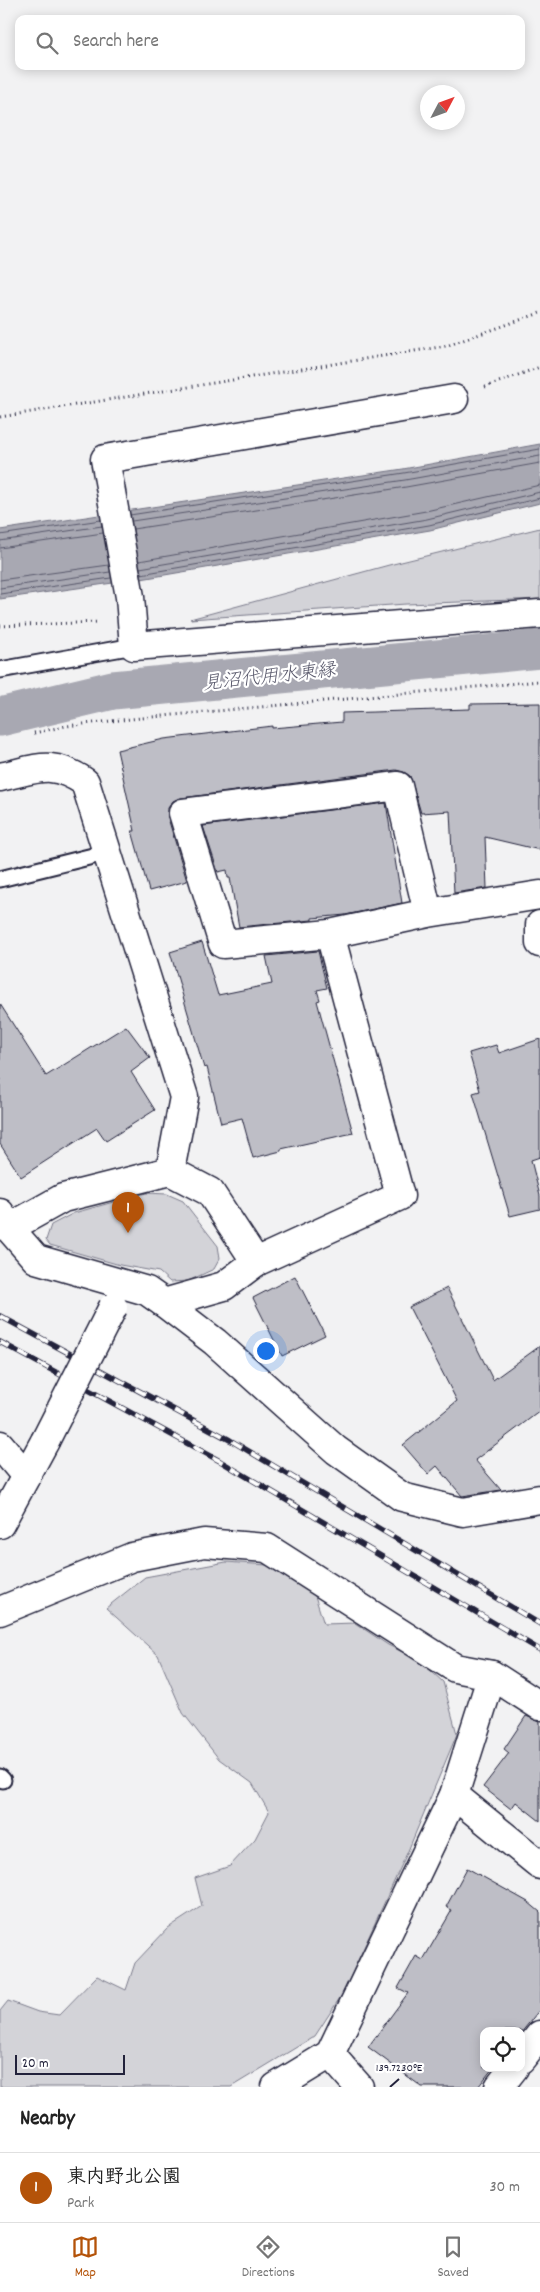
<!DOCTYPE html>
<html lang="en">
<head>
<meta charset="utf-8">
<style>
  body { margin:0; font-family:Dekko,"Klee One",sans-serif; background:#f2f2f2; color:#222 }
  .controls { position:absolute; right:15px; bottom:15px; display:grid; overflow:hidden; border-radius:10px; box-shadow:0 2px 12px #0003 }
  .controls button { width:45px; height:45px; display:grid; place-items:center; padding:0; border:0; border-bottom:1px solid #e0e0e0; background:#fff; color:#222; font:25px sans-serif }
  .compass { position:absolute; left:420px; top:85px; width:45px; height:45px; border-radius:50%; background:#fff; box-shadow:0 2px 12px #0003; rotate:49deg }
  .scale { position:absolute; left:15px; bottom:12px; width:110px; box-sizing:border-box; padding-left:5px; border:2px solid #22223b; border-top:0; font-size:14px; line-height:18px; white-space:nowrap; color:#22223b; -webkit-text-stroke:4px #fff; paint-order:stroke }
  .you { position:absolute; left:265px; top:1350px; width:18px; height:18px; margin:-12px; border:4px solid #fff; border-radius:50%; background:#1a73e8; box-shadow:0 0 0 8px #1a73e833 }
  .badge { display:grid; place-items:center; width:32px; height:32px; border-radius:50%; background:#b45309; color:#fff; font-size:16px; font-weight:700 }
  .pin { position:absolute; translate:-50% -41px; filter:drop-shadow(0 1px 2px #0008) }
  .pin::after { content:''; position:absolute; top:26px; width:18px; height:15px; background:inherit; clip-path:polygon(0 0,100% 0,50% 100%) }
  .list { margin:0; padding:0; list-style:none }
  h2 { display:flex; justify-content:space-between; align-items:center; height:65px; margin:0; padding:0 20px; font-size:21px }
  h2 small { font-size:16px; font-weight:400; color:#767676 }
  .list li { display:grid; grid-template-columns:32px 1fr auto; gap:15px; align-items:center; box-sizing:border-box; height:70px; padding:0 20px; border-top:1px solid #e0e0e0 }
  .list b { display:block; font-size:19px; white-space:nowrap }
  .list p { margin:0; font-size:16px; white-space:nowrap; color:#767676 }
  .list em { font-size:16px; font-style:normal; color:#767676 }
  .icon { flex:none; width:28px; height:28px; fill:none; stroke:currentColor; stroke-width:2; stroke-linecap:round; stroke-linejoin:round }
  .map { position:relative; flex:none; width:540px; height:2087px; overflow:hidden }
  .search { position:absolute; background:#fff; box-shadow:0 2px 12px #0003; left:15px; right:15px; top:15px; height:55px; display:flex; align-items:center; gap:12px; box-sizing:border-box; padding:0 18px; border-radius:10px; color:#767676; font-size:19px }
  .sheet { height:135px; background:#fff }
  nav { display:flex; justify-content:space-around; align-items:center; box-sizing:border-box; height:70px; border-top:1px solid #e0e0e0; background:#fff; font-size:14px; color:#767676 }
  nav a { display:grid; justify-items:center; gap:2px }
  nav .on { color:#b45309 }
  .map>svg:first-child { display:block }
  .green { fill:#d3d3d8; stroke:#7a7a8a }
  .water { fill:#a8a8b2; stroke:#727282 }
  .lines { fill:none; stroke-linecap:round; stroke-linejoin:round }
  .shore { stroke:#58586b; stroke-width:1 }
  .canal { stroke:#a8a8b2; stroke-width:39 }
  .building { fill:#bebec6; stroke:#22223b }
  .lane-casing { stroke:#22223b; stroke-width:19 }
  .street-casing { stroke:#22223b; stroke-width:31 }
  .secondary-casing { stroke:#22223b; stroke-width:31 }
  .path { stroke:#22223b; stroke-width:3; stroke-dasharray:1 4; stroke-linecap:butt }
  .lane { stroke:#fff; stroke-width:15 }
  .street { stroke:#fff; stroke-width:28 }
  .secondary { stroke:#fff; stroke-width:28 }
  .rail-casing { stroke:#22223b; stroke-width:5.5 }
  .rail { stroke:#fff; stroke-width:4; stroke-dasharray:11; stroke-linecap:butt }
  .street-bridge-casing { stroke:#22223b; stroke-width:31; stroke-linecap:butt }
  .street-bridge { stroke:#fff; stroke-width:28 }
  .ticks { fill:none; stroke:#22223b; stroke-width:2 }
  .labels { text-anchor:middle; stroke-width:4.5; stroke-linejoin:round; paint-order:stroke }
  .water-label { font-size:19px; font-style:italic; fill:#58586b; stroke:#fff }
  .ticks-label { font-size:12px; text-anchor:middle; fill:#22223b; stroke:#fff; stroke-width:4.5; stroke-linejoin:round; paint-order:stroke }
</style>
</head>
<body>
<div class="map">
<svg width="540" height="2087" viewBox="0 0 540 2087">
  <rect width="100%" height="100%" fill="#f2f2f3"/>
  <filter id="ink" filterUnits="userSpaceOnUse"><feTurbulence type="fractalNoise" baseFrequency=".02" numOctaves="2"/><feDisplacementMap in="SourceGraphic" scale="10" xChannelSelector="R" yChannelSelector="G"/><feConvolveMatrix kernelMatrix="1 2 1 2 8 2 1 2 1" color-interpolation-filters="sRGB"/></filter>
  <g filter="url(#ink)">
    <g class="green">
      <polygon points="540,528 540,599 406,604 190,619 389,565"/>
      <polygon points="146,1193 167,1194 183,1201 218,1246 220,1258 214,1269 188,1281 170,1282 159,1272 120,1265 50,1245 46,1240 51,1225 74,1213"/>
      <polygon points="226,1562 267,1565 314,1593 324,1624 355,1623 388,1645 419,1660 443,1682 457,1734 408,1851 343,1993 315,2036 231,2087 0,2087 0,2011 8,2001 38,2012 59,2015 97,1976 126,1990 135,1963 168,1928 202,1906 195,1878 230,1866 255,1839 269,1812 252,1783 219,1759 183,1713 158,1655 106,1608 145,1577"/>
    </g>
    <polygon class="water" points="540,444 540,503 430,530 141,579 0,599 0,530 403,469"/>
    <g class="lines">
      <g class="shore">
        <polyline points="130,515 404,473 540,449"/>
        <polyline points="132,521 405,480 540,456"/>
        <polyline points="133,529 406,487 540,463"/>
        <polyline points="0,535 101,520"/>
        <polyline points="0,541 102,526"/>
        <polyline points="0,548 103,533"/>
        <polyline points="139,561 426,511 540,485"/>
        <polyline points="140,568 427,519 540,492"/>
        <polyline points="141,574 429,525 540,498"/>
        <polyline points="0,580 109,565"/>
        <polyline points="0,588 110,572"/>
        <polyline points="0,594 111,578"/>
      </g>
      <polyline class="canal" points="0,717 113,690 540,649"/>
    </g>
    <g class="building">
      <polygon points="540,703 540,850 485,837 487,888 454,893 450,811 421,813 410,776 404,772 396,770 181,798 173,801 168,808 168,818 187,881 149,891 132,831 135,831 117,750 164,739 272,726 272,728 342,722 342,713 470,709 470,704"/>
      <polygon points="386,803 402,903 345,915 312,918 312,920 239,927 230,878 228,878 227,870 218,872 203,826"/>
      <polygon points="202,942 218,995 272,984 266,956 318,951 327,988 317,990 320,1000 317,1001 353,1133 281,1149 281,1151 253,1158 242,1118 221,1123 207,1067 204,1068 170,952"/>
      <polygon points="0,1004 46,1076 126,1026 150,1058 131,1072 155,1110 106,1141 97,1128 21,1177 0,1144"/>
      <polygon points="540,1039 540,1157 531,1160 540,1196 540,1209 510,1216 473,1093 480,1091 469,1053 496,1045 499,1053"/>
      <polygon points="295,1276 325,1335 282,1356 253,1298"/>
      <polygon points="447,1288 493,1380 540,1346 540,1411 475,1460 501,1490 462,1496 437,1466 428,1474 403,1445 457,1401 409,1307"/>
      <polygon points="526,1716 540,1722 540,1821 516,1802 511,1809 483,1787 509,1753 504,1749"/>
      <polygon points="467,1868 528,1902 540,1912 540,2009 521,2033 521,2031 484,2031 484,2068 493,2068 478,2087 422,2087 368,2047 408,1993 398,1988 416,1956 423,1960 452,1910 446,1907"/>
    </g>
    <g class="lines">
      <g class="lane-casing">
        <g id="lane">
          <polyline points="0,670 134,646"/>
          <polyline points="0,879 109,852"/>
          <polyline points="0,1777 3,1780"/>
        </g>
      </g>
      <g class="street-casing">
        <g id="street">
          <polyline points="454,399 105,459 130,597 134,646 540,614"/>
          <path d="M0,777C38,769 51,759 85,782L184,1097L170,1171"/>
          <polyline points="428,913 398,786 183,813 223,944 330,934 428,913 540,895"/>
          <polyline points="540,925 540,943"/>
          <polyline points="0,1213 9,1228 36,1259 147,1291 164,1303 215,1342 336,1450 402,1497 463,1512 540,1499"/>
          <polyline points="9,1228 63,1198 170,1171 210,1192 256,1262 224,1286 164,1303"/>
          <polyline points="256,1262 400,1196 330,934"/>
          <polyline points="0,1445 26,1476"/>
          <polyline points="0,1611 132,1557 204,1543 267,1548 455,1668 492,1675 540,1706"/>
          <polyline points="454,1795 540,1865"/>
          <polyline points="330,2054 359,2087"/>
          <polyline points="521,2059 540,2035"/>
          <polyline points="276,2087 330,2054 454,1795 492,1675"/>
          <polyline points="499,2087 514,2068"/>
        </g>
      </g>
      <g class="secondary-casing">
        <polyline id="secondary" points="0,1524 45,1441"/>
      </g>
      <g class="path">
        <polyline points="485,387 540,367"/>
        <polyline points="0,417 446,346 540,313"/>
        <polyline points="0,626 99,622"/>
        <polyline points="34,733 66,726 120,720 540,681"/>
      </g>
      <use href="#lane" class="lane"/>
      <use href="#street" class="street"/>
      <use href="#secondary" class="secondary"/>
      <g class="rail-casing">
        <g id="rail">
          <polyline points="0,1316 230,1440 540,1624"/>
          <polyline points="0,1342 220,1461 540,1650"/>
        </g>
      </g>
      <use href="#rail" class="rail"/>
      <g class="street-bridge-casing">
        <polyline id="street-bridge" points="45,1441 113,1307"/>
      </g>
      <use href="#street-bridge" class="street-bridge"/>
    </g>
  </g>
  <path class="ticks" d="M390,2087L399,2079"/>
  <g class="labels">
    <g class="water-label">
      <text transform="translate(269 675) rotate(-6)" y="7">見沼代用水東縁</text>
    </g>
  </g>
  <g class="ticks-label">
    <text x="399" y="2071">139.7230°E</text>
  </g>
</svg>
<div class="controls">
<button><svg class="icon" aria-label="locate" viewBox="0 0 24 24"><circle cx="12" cy="12" r="6"/><path d="M12 2v4M12 18v4M2 12h4M18 12h4"/></svg></button>
</div>
<svg class="compass" viewBox="-18 -18 36 36"><path d="M0-13l5 13h-10z" fill="#e53935"/><path d="M0 13l5-13h-10z" fill="#767676"/></svg>
<div class="scale">20 m</div>
<div class="you"></div>
<div class="pin badge" style="left:128px;top:1233px">1</div>
<div class="search"><svg class="icon" aria-label="search" viewBox="0 0 24 24"><circle cx="10" cy="10" r="6"/><path d="M15 15l6 6"/></svg>Search here</div>
</div>
<section class="sheet">
<h2>Nearby<small></small></h2>
<ul class="list">
<li><span class="badge">1</span><div><b>東内野北公園</b><p>Park</p></div><em>30 m</em></li>
</ul>
</section>
<nav>
<a class="on"><svg class="icon" aria-label="map" viewBox="0 0 24 24"><path d="M3 6l6-2 6 2 6-2v14l-6 2-6-2-6 2zM9 4v14M15 6v14"/></svg>Map</a>
<a><svg class="icon" aria-label="directions" viewBox="0 0 24 24"><path d="M12 3l9 9-9 9-9-9zM9 14v-3h6M13 9l2 2-2 2"/></svg>Directions</a>
<a><svg class="icon" aria-label="saved" viewBox="0 0 24 24"><path d="M7 4h10v16l-5-4-5 4z"/></svg>Saved</a>
</nav>
</body>
</html>
